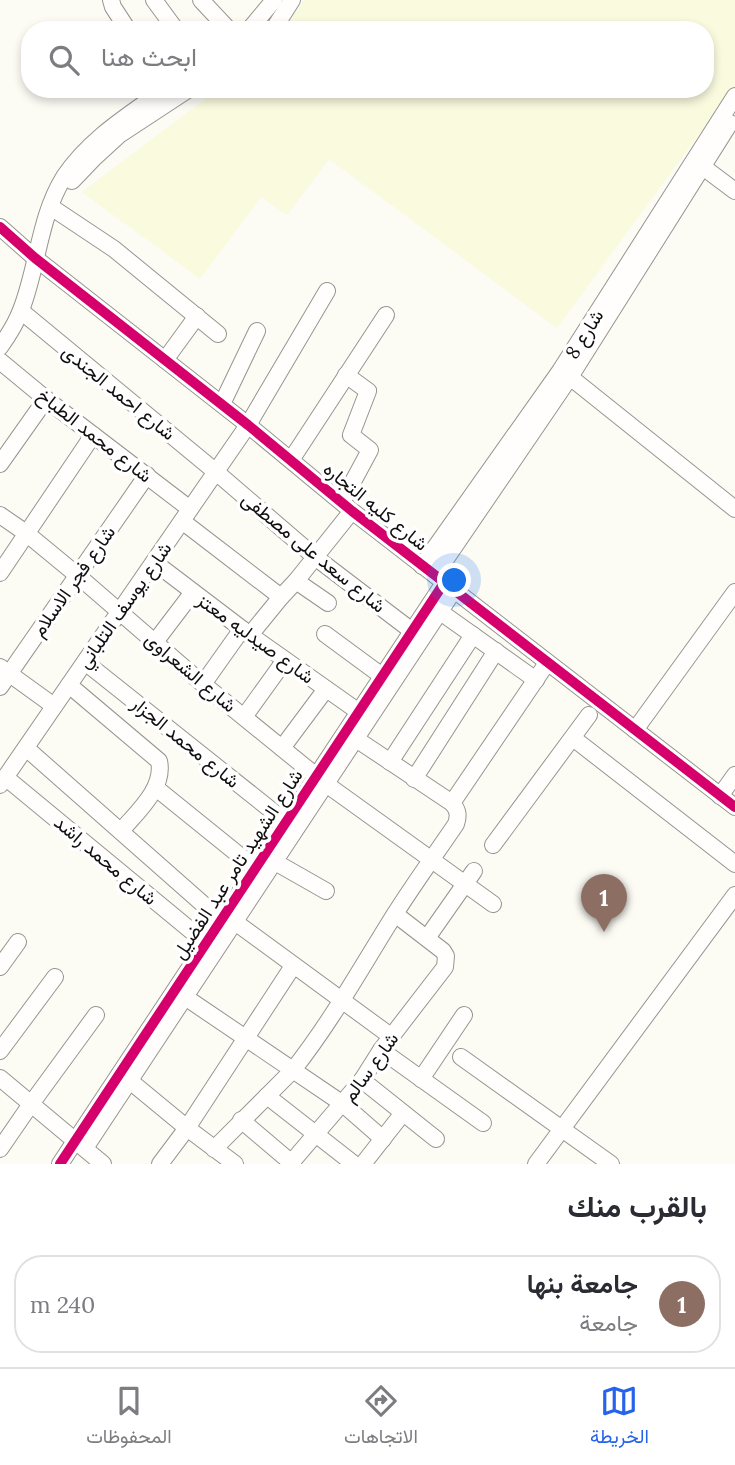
<!DOCTYPE html>
<html lang="ar">
<head>
<meta charset="utf-8">
<style>
  body { margin:0; font-family:Lora,Vazirmatn,serif; background:#f7f7f7; color:#2b2b33; direction:rtl }
  .you { position:absolute; left:455px; top:581px; width:24px; height:24px; margin:-18px; border:5px solid #fff; border-radius:50%; background:#1a73e8; box-shadow:0 0 0 10px #1a73e833 }
  .badge { display:grid; place-items:center; width:46px; height:46px; border-radius:50%; background:#2563eb; color:#fff; font-size:23px; font-weight:700 }
  .pin { position:absolute; translate:-50% -58px; filter:drop-shadow(0 2px 4px #0008) }
  .pin::after { content:''; position:absolute; top:37px; width:24px; height:21px; background:inherit; clip-path:polygon(0 0,100% 0,50% 100%) }
  .list { margin:0; padding:0; list-style:none }
  h2 { display:flex; justify-content:space-between; align-items:center; height:91px; margin:0; padding:0 28px; font-size:30px }
  h2 small { font-size:23px; font-weight:400; color:#7c7c81 }
  .list li { display:grid; grid-template-columns:46px 1fr auto; gap:21px; align-items:center; box-sizing:border-box; height:98px; margin:0 14px 14px; padding:0 14px; border:2px solid #e1e1e2; border-radius:28px }
  .list b { display:block; font-size:26px; white-space:nowrap }
  .list p { margin:0; font-size:23px; white-space:nowrap; color:#7c7c81 }
  .list em { font-size:23px; font-style:normal; color:#7c7c81 }
  .icon { flex:none; width:38px; height:38px; fill:none; stroke:currentColor; stroke-width:2; stroke-linecap:round; stroke-linejoin:round }
  .map { position:relative; flex:none; width:735px; height:1164px; overflow:hidden; direction:ltr }
  .search { position:absolute; background:#fff; box-shadow:0 4px 10px #0003; left:21px; right:21px; top:21px; height:77px; display:flex; align-items:center; gap:18px; box-sizing:border-box; padding:0 24px; border-radius:28px; color:#7c7c81; font-size:26px }
  .sheet { height:203px; background:#fff }
  nav { display:flex; justify-content:space-around; align-items:center; box-sizing:border-box; height:98px; border-top:2px solid #e1e1e2; background:#fff; font-size:19px; color:#7c7c81 }
  nav a { display:grid; justify-items:center; gap:4px }
  nav .on { color:#2563eb }
  .map>svg:first-child { display:block }
  .farmland { fill:#fafadf }
  .lines { fill:none; stroke-linecap:round; stroke-linejoin:round }
  .minor-casing { stroke:#969592; stroke-width:18 }
  .minor { stroke:#fffefd; stroke-width:16 }
  .cycleway-casing { stroke:#fff; stroke-width:15 }
  .cycleway { stroke:#d6006c; stroke-width:10 }
  .labels { text-anchor:middle; stroke-width:7; stroke-linejoin:round; paint-order:stroke }
  .street-label { font-size:19px; fill:#0f0f0f; stroke:#fff }
</style>
</head>
<body>
<div class="map">
<svg width="735" height="1164" viewBox="0 0 735 1164">
  <rect width="100%" height="100%" fill="#fcfbf4"/>
  <polygon class="farmland" points="304,0 735,0 735,85 557,328 329,159 287,215 261,197 200,279 82,192 218,89 705,89 705,30 283,30"/>
  <g class="lines">
    <g class="minor-casing">
      <g id="minor">
        <polyline points="111,0 113,7 128,30"/>
        <polyline points="154,0 176,30"/>
        <polyline points="201,0 229,30"/>
        <polyline points="249,30 274,0"/>
        <polyline points="273,30 292,0"/>
        <polyline points="703,167 735,191"/>
        <polyline points="72,181 95,157 119,135 189,89"/>
        <polyline points="51,207 114,249 218,334"/>
        <polyline points="0,227 35,258 248,425 352,511 735,807"/>
        <polyline points="21,311 216,472 315,557 412,631"/>
        <path d="M0,347C8,336 16,323 21,310C38,267 39,217 64,177C89,139 129,115 165,89"/>
        <polyline points="165,360 197,316"/>
        <polyline points="0,361 46,399 190,509"/>
        <polyline points="570,377 735,509"/>
        <polyline points="222,404 257,331"/>
        <polyline points="291,460 386,315"/>
        <polyline points="0,464 46,399"/>
        <polyline points="342,502 370,450 351,435 368,391 346,375"/>
        <polyline points="0,515 26,533 77,575 203,684 326,784 493,904"/>
        <polyline points="182,521 281,597"/>
        <polyline points="154,562 250,635 359,712"/>
        <polyline points="422,566 560,371 735,96"/>
        <polyline points="0,573 93,435"/>
        <polyline points="435,575 570,377 730,123"/>
        <polyline points="296,581 328,603"/>
        <polyline points="432,606 536,680"/>
        <polyline points="325,634 382,676"/>
        <polyline points="250,635 281,597 296,581 352,511"/>
        <polyline points="155,642 193,592"/>
        <polyline points="85,662 286,822"/>
        <polyline points="0,667 54,706"/>
        <polyline points="203,684 242,629"/>
        <path d="M69,685L159,761C165,788 137,812 121,831"/>
        <polyline points="0,687 147,475"/>
        <polyline points="244,717 285,660"/>
        <polyline points="635,730 735,592"/>
        <polyline points="573,738 735,864"/>
        <polyline points="26,748 221,920"/>
        <polyline points="282,748 326,689"/>
        <polyline points="390,762 473,635"/>
        <polyline points="5,777 206,943"/>
        <polyline points="414,779 496,651"/>
        <polyline points="0,785 248,425 327,291"/>
        <polyline points="156,788 255,868"/>
        <polyline points="720,796 735,775"/>
        <polyline points="452,803 547,663"/>
        <polyline points="493,845 589,715"/>
        <polyline points="275,862 326,891"/>
        <polyline points="235,922 392,1037"/>
        <polyline points="427,938 474,871"/>
        <polyline points="0,967 18,942"/>
        <polyline points="185,997 343,1104 383,1139"/>
        <polyline points="381,1050 483,1123"/>
        <polyline points="0,1051 55,977"/>
        <polyline points="461,1057 611,1164"/>
        <polyline points="0,1078 103,1164"/>
        <polyline points="421,1079 464,1015"/>
        <polyline points="362,1080 436,1139"/>
        <polyline points="130,1081 187,1128 235,1164"/>
        <polyline points="267,1096 354,1164"/>
        <polyline points="241,1120 293,1164"/>
        <polyline points="85,1148 454,590"/>
        <polyline points="0,1149 31,1104 96,1015"/>
        <path d="M214,1149L293,1070C331,1022 361,968 393,917C413,885 435,855 456,824C459,815 458,810 452,803L356,739"/>
        <polyline points="60,1164 444,583"/>
        <polyline points="160,1164 187,1128 293,966"/>
        <polyline points="290,1164 362,1080 381,1050 445,967 446,956 443,951 395,914"/>
        <polyline points="363,1164 403,1113"/>
        <polyline points="536,1164 735,895"/>
      </g>
    </g>
    <use href="#minor" class="minor"/>
    <g class="cycleway-casing">
      <g id="cycleway">
        <polyline points="0,227 35,258 248,425 352,511 735,807"/>
        <polyline points="60,1164 444,583"/>
      </g>
    </g>
    <use href="#cycleway" class="cycleway"/>
  </g>
  <g class="labels">
    <g class="street-label">
      <text transform="translate(584 334) rotate(-58)" y="7">شارع 8</text>
      <text transform="translate(119 392) rotate(39)" y="7">شارع احمد الجندى</text>
      <text transform="translate(95 435) rotate(38)" y="7">شارع محمد الطباخ</text>
      <text transform="translate(376 506) rotate(39)" y="7">شارع كليه التجاره</text>
      <text transform="translate(314 552) rotate(39)" y="7">شارع سعد على مصطفى</text>
      <text transform="translate(73 581) rotate(-55)" y="7">شارع فجر الاسلام</text>
      <text transform="translate(124 605) rotate(-55)" y="7">شارع يوسف التلباني</text>
      <text transform="translate(256 638) rotate(36)" y="7">شارع صيدليه معتز</text>
      <text transform="translate(191 672) rotate(40)" y="7">شارع الشعراوى</text>
      <text transform="translate(186 742) rotate(39)" y="7">شارع محمد الجزار</text>
      <text transform="translate(106 860) rotate(40)" y="7">شارع محمد راشد</text>
      <text transform="translate(237 864) rotate(-57)" y="7">شارع الشهيد تامر عبد الفضيل</text>
      <text transform="translate(370 1067) rotate(-54)" y="7">شارع سالم</text>
    </g>
  </g>
</svg>
<div class="you"></div>
<div class="pin badge" style="left:604px;top:932px;background:#8d6e63">1</div>
<div class="search"><svg class="icon" aria-label="search" viewBox="0 0 24 24"><circle cx="10" cy="10" r="6"/><path d="M15 15l6 6"/></svg>ابحث هنا</div>
</div>
<section class="sheet">
<h2>بالقرب منك<small></small></h2>
<ul class="list">
<li><span class="badge" style="background:#8d6e63">1</span><div><b>جامعة بنها</b><p>جامعة</p></div><em>240 m</em></li>
</ul>
</section>
<nav>
<a class="on"><svg class="icon" aria-label="map" viewBox="0 0 24 24"><path d="M3 6l6-2 6 2 6-2v14l-6 2-6-2-6 2zM9 4v14M15 6v14"/></svg>الخريطة</a>
<a><svg class="icon" aria-label="directions" viewBox="0 0 24 24"><path d="M12 3l9 9-9 9-9-9zM9 14v-3h6M13 9l2 2-2 2"/></svg>الاتجاهات</a>
<a><svg class="icon" aria-label="saved" viewBox="0 0 24 24"><path d="M7 4h10v16l-5-4-5 4z"/></svg>المحفوظات</a>
</nav>
</body>
</html>
